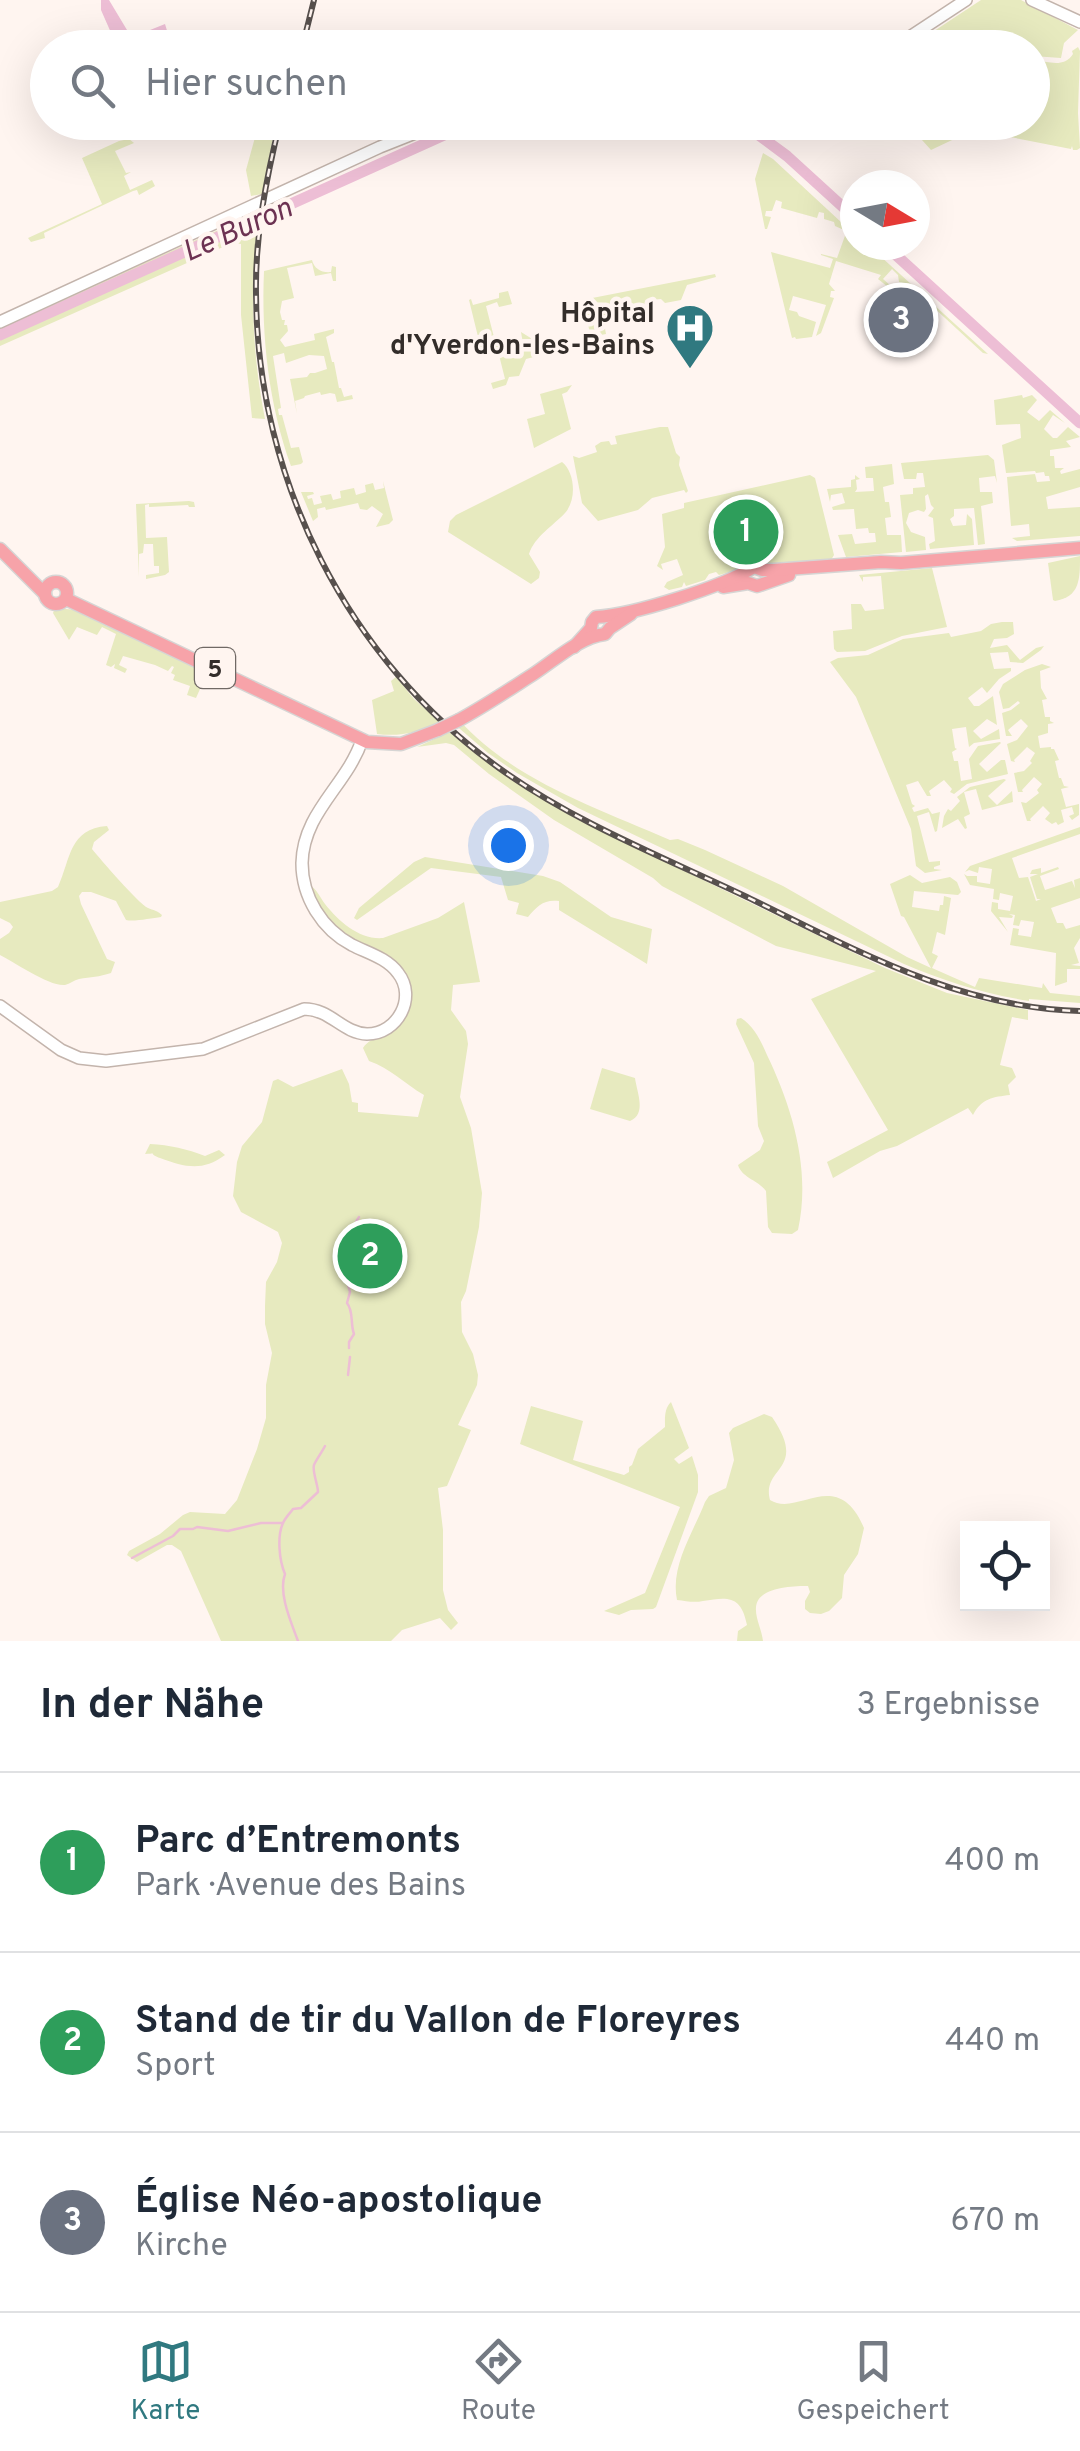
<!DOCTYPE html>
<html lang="de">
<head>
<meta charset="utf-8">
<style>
  body { margin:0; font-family:Overpass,sans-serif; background:#f6f6f7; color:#1f2937 }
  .controls { position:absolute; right:30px; bottom:30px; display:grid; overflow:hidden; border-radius:0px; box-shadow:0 10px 40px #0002 }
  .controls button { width:90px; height:90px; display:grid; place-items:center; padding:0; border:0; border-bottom:2px solid #e0e1e3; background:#fff; color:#1f2937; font:50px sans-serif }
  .compass { position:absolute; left:840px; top:170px; width:90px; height:90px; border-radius:50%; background:#fff; box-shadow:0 10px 40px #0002; rotate:100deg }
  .you { position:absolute; left:508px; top:845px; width:35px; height:35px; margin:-25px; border:8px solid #fff; border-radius:50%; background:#1a73e8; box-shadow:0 0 0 15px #1a73e833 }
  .badge { display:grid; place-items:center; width:65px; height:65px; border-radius:50%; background:#307980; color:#fff; font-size:32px; font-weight:700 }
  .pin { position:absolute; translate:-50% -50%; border:5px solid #fff; box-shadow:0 2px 10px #0006 }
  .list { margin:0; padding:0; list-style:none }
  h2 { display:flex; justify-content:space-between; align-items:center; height:130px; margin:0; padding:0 40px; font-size:42px }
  h2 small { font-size:32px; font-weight:400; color:#747a83 }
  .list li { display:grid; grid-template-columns:65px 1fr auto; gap:30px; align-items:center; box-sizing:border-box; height:180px; padding:0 40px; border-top:2px solid #e0e1e3 }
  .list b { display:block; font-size:38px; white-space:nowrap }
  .list p { margin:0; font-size:32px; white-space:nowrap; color:#747a83 }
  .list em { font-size:32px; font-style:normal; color:#747a83 }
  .icon { flex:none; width:55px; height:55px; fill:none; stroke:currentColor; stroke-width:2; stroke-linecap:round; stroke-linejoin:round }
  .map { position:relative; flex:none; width:1080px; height:1641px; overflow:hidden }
  .search { position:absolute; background:#fff; box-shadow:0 10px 40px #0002; left:30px; right:30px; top:30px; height:110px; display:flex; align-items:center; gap:25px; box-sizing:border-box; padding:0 35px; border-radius:55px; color:#747a83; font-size:38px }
  .sheet { height:670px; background:#fff }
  nav { display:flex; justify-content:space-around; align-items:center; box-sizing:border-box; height:140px; border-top:2px solid #e0e1e3; background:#fff; font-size:28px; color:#747a83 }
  nav a { display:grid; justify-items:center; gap:5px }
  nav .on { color:#307980 }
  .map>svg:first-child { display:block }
  .green { fill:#e7eabf }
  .water { fill:#edbed5 }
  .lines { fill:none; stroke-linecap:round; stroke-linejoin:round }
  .stream { stroke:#edbed5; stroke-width:2.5 }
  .river { stroke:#edbed5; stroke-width:11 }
  .secondary-casing { stroke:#c3b4ac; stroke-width:14 }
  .primary-casing { stroke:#d6d5d4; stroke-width:15 }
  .secondary { stroke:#fff; stroke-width:11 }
  .primary { stroke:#f7a3a9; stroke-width:12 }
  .rail-casing { stroke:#57504d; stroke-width:6 }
  .rail { stroke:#fff5f0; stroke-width:2.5; stroke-dasharray:8; stroke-linecap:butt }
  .primary-bridge-casing { stroke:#d6d5d4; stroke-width:15; stroke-linecap:butt }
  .primary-bridge { stroke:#f7a3a9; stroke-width:12 }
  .labels { text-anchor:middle; stroke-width:9; stroke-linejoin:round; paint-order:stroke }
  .shield { fill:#fff5f0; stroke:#706965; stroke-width:2.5 }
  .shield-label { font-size:25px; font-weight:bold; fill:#332d2a }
  .poi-label { font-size:28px; font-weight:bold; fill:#332d2a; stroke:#fff5f0; text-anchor:end }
  .water-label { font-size:30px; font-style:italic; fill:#6c3252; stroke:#fff5f0 }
</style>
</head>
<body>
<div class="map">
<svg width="1080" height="1641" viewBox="0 0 1080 1641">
  <rect width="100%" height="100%" fill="#fff5f0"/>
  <g class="green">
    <polygon points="981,0 1021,0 1078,30 1064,43 1061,58 1033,56 1032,48 910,47"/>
    <path d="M1078,47L1080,51L1078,113L1080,148L1077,150H1073L1072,146L1071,149L969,129V132L931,150L913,130L908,129L889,138H885L869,123L1032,122L1033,60C1048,61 1063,69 1073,54L1072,51Z"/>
    <polygon points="259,123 276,123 262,194 251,196 246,170"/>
    <polygon points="129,139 134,143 115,151 126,173 131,172 124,176 130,190 152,180 155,186 139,195 137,190 133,191 44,233 45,238 31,242 28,238 102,204 82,158 119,141"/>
    <polygon points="763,153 773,159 855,235 835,226 834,222 824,219 824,213 819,212 817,218 781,208 782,202 776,200 772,211 766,211 765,216 771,217 767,229 765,229 755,179"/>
    <path d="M259,212C250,285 251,346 265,419L252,418L241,315V244L232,243L0,346V327Z"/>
    <polygon points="846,233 855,239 855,245 868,245 988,354 983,353 919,294 899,282 898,275 892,269 883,279 891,286 888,287 878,279 881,275 836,261 829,284 835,291 831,291 830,297 834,298 821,333 816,336 826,305 793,296 789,310 797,312 799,316 816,322 812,337 796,339 795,337 792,338 771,252 830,268 833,259 821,255 821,254 837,258"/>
    <path d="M312,260C314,269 322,273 331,272L332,266L336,267V281H333L331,273L315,276L312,263L287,268L294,298L282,301L280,312L282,320H285L284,325H287L288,331L280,340L285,347L315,340L314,334L334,329V333L326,337L332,362H334L339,388H341L344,397L352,395L353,399L337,402L335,394L330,393L321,395L320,392L305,396L304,398L295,401L297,414L290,379L307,377L310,373H315L327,369L324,356L309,355L286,363L284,353L273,356L281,408L278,409L279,415H282L291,448L299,447L303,462L301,464L291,466C269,406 261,336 264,271Z"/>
    <polygon points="715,274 716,277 687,285 681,300 665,303 661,299 651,300 648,308 603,318 606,334 591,337 582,300"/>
    <polygon points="508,291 512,304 499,307 497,302 486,306 496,345 507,343 507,339 519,336 521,343 482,353 469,300 471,299 473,305 499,298 499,293"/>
    <polygon points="521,332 550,350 557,349 557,351 526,359 519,376 509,377 506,385 493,389 491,383 505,379 498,351 523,344"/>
    <polygon points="572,385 567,392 562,394 571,429 534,448 527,419 545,414 540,394"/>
    <polygon points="1022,395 1023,398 1032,395 1037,400 1027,412 1039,421 1050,410 1065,423 1053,415 1044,429 1053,438 1057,438 1068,427 1080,437 1066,441 1071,447 1050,450 1050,456 1054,456 1055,468 1064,468 1060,471 1061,474 1080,469 1080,456 1080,487 1046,497 1048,509 1080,507 1080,536 1017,541 1012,538 1030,536 1029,524 1011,526 1007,477 1035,474 1037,482 1050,481 1049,476 1045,476 1044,472 1036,473 1035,471 1006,473 1002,445 1021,438 1020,424 996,425 994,400"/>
    <polygon points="660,427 668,427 676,453 680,457 679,465 688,491 686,493 684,490 652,498 638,510 598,521 582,503 573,456 579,458 597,452 595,446 601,442 609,441 611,445 617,444 615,436"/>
    <polygon points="988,455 994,460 997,483 995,476 979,478 980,492 992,492 993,503 981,506 985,544 978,545 974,508 954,509 954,516 950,519 953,526 966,525 967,514 972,519 974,545 930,549 929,544 935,541 933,518 928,516 934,508 931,505 928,494 925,496 926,509 924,512 918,510 909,513 906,523 911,532 925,537 926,550 906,552 900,495 913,494 913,488 925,487 923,473 917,473 916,479 904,479 901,463"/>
    <path d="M562,462C575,472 577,500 565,513C553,526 535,536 529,554L540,572L539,578L531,584L448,532L450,521L456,515Z"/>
    <polygon points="892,464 894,484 883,487 885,502 889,502 891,517 885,518 887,535 901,535 902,552 846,557 838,535 852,534 855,544 876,542 875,533 869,533 868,528 856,529 854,509 833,510 832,507 845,503 842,493 831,495 830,502 827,489 851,487 851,480 855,479 855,475 860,479 856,480 857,489 855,492 874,491 873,478 866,478 865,467"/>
    <path d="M810,475L815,478L834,555L831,560L767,565C755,558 751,560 740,567C734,571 726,573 719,575L716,572L709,574L705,580L686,586L684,582L682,587L669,590L664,587L667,582L683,575L677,559L661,564L663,570L657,566L665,547L662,514L684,508V503Z"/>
    <polygon points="383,481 393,520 389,524 376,527 383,514 372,506 367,510 360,509 358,503 326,510 325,507 317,509 318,517 313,521 301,492 313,492 314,494 307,496 308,499 312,498 314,505 322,503 320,496 331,494 333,500 341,498 340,491 354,488 356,495 366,492 365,485 373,483 375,490 384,488"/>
    <polygon points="189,501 194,502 195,507 189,507 188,505 149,507 149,504 145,505 146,538 167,537 169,572 165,575 146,579 146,575 159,573 159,566 154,566 153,544 144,544 143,553 139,554 139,577 136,504"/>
    <path d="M1080,556C1080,579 1080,597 1055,601L1053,600L1048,563Z"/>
    <polygon points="932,568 947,627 902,636 865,651 837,652 834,649 833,631 852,629 851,604 861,604 865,611 884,609 881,576 863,577 863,582 859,575"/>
    <polygon points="55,608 77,610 208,671 196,698 187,695 190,686 173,680 175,675 171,673 174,667 172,666 168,671 155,665 123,656 119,665 127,669 125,673 114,668 115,664 111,667 106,665 116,634 102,627 97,635 77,627 69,640 53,613"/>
    <polygon points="1002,622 1013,622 1014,634 1007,638 994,639 990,648 1007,645 1020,660 1036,648 1044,646 1041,650 1023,663 1010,662 1008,652 990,653 994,669 1011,668 1011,671 999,679 987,693 982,687 968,698 974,706 979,706 993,696 997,725 987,719 973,731 981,739 999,729 1000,739 974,743 969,747 966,727 952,729 955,748 957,749 952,752 954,761 958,761 961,781 972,779 969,759 978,746 1000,742 1001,743 979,764 987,772 1001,760 1005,760 1008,774 967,784 954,794 950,792 952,789 944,780 929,791 931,796 927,796 918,781 906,785 912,804 915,806 912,808 914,812 928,808 932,814 940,812 937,831 935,832 929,812 917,816 929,862 940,861 940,865 934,867 934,869 942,870 925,873 916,866 911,829 856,697 830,662 838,658 868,655 903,639 949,633 951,637 981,631 991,624"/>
    <polygon points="1042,664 1051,667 1040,671 1041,688 1047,699 1042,700 1045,717 1050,717 1050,721 1054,723 1048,724 1048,733 1038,736 1040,748 1051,747 1051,749 1054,749 1059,760 1055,761 1059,778 1061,778 1064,786 1069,787 1061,789 1066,807 1079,804 1079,815 1072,820 1069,816 1074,814 1072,807 1061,810 1064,822 1058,825 1056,822 1052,824 1045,819 1050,813 1043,806 1030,819 1031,821 1027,821 1021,802 1026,803 1039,793 1037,790 1042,784 1034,777 1022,790 1023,792 1018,792 1014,773 1024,771 1032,763 1030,761 1035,753 1027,747 1014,760 1015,762 1011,761 1007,744 1017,740 1028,726 1021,719 1008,730 1012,736 1006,736 1002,713 1011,710 1020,703 1018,701 1009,708 1003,709 999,692 1003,684 1025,670"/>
    <path d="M396,677L414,699L440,722C418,732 401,737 377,734L372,700L394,691L391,681Z"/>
    <path d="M459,720C516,782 595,807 670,840L678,839L705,850L783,886L907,957L931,968L904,917L901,916L890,884L910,875L922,883L950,877L957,882L961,892L958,895L914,891L912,907L939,911L940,905H943L944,896L951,898L945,935L937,932L932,953L938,956L932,968L975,987L979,978L1042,988L1043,983L1050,993L1080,996V1003L1029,999V1001C985,994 944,981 904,964L578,808L517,773L488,753L453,723Z"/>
    <path d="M450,732L512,780L573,817L885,968L947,993L1028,1010V1020L1012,1017L1000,1065L1012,1068L1016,1077L1008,1085L1010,1095C993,1097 982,1098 973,1115L968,1108L897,1146L880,1151L833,1178L827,1162L888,1130L811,999L876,971L776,946L662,886L653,878L554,820L489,774L454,745L446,743L417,747Z"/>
    <polygon points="1004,779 1006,780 988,796 997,805 1012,791 1013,802 982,810 976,789 964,792 970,814 964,817 967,828 965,829 958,819 942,828 944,816 948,809 951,811 960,801 957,797 970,787"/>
    <path d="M107,826L109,830L94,842L92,849C101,860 138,903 148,908C153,910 158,911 162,915L161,917C152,918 134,922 126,920L116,901L91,892H82L79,896L81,904L107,959L115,962L111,973C99,977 91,977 79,979C74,980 70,984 65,985C50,987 14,962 0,955V939L9,933L13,927L10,923L0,918V902L52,891L58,887C71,858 69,829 107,826Z"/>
    <polygon points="1080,827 1080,834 1012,858 1019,878 1028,877 1036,901 1041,899 1037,899 1030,877 1038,874 1030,874 1032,870 1041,868 1041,873 1058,867 1059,869 1040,876 1045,890 1072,881 1075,888 1074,880 1080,878 1080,898 1051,908 1057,923 1063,923 1066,929 1080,925 1080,938 1074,948 1079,963 1071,965 1080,966 1080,969 1067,969 1067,982 1055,986 1056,953 1010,945 1013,928 1019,929 1018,935 1031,937 1034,922 1021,920 1019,926 1013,925 1015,915 1009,914 1013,916 1012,918 999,917 1008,932 991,911 992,902 998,903 998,909 1010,911 1013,896 1000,893 999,900 993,899 994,889 970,885 964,874 967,876 977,876 977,882 990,884 992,869 979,867 978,873 969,870 965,872 970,866"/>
    <path d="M425,857L543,876L560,882L611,917L652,929L647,964L559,910V901C544,899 537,906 528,917L516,914L519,903L508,900L501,877L431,868L357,920L354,918L359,908L414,862Z"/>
    <path d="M310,885C317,890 320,897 325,904C339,922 360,940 383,938L438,918L464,902L480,982L453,985L451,1010L466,1031L468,1044L460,1097L471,1128L482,1193L479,1227L466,1291L461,1302L462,1332L473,1354L478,1375L477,1385L458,1425L471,1430L447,1486L438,1488L443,1530V1590L448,1610L458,1623L451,1630L440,1618L402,1630L391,1641H221L181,1551L172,1545H167L137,1562L127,1555L129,1551L160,1534L183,1515L190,1512L225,1514L237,1500L257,1449L266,1418V1385L272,1353L265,1324V1306L266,1282L277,1262L282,1243L278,1232L241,1212L233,1196L237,1162L242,1146L262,1122L273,1081L278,1079L293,1087L342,1069L349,1084L352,1102L358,1103V1112L418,1117L424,1095C405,1084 390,1068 369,1061L363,1048C372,1034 394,1036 405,1018C411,1009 412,998 410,988C403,953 364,950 340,930C325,918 317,902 310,885Z"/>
    <path d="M741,1018C754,1026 761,1041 767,1055C793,1109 811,1171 798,1230L792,1234L772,1233L768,1227L766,1191C758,1180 742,1178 738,1165L760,1150L764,1141L758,1126L754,1063L736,1024L737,1019Z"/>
    <path d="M602,1068L635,1078C637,1093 647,1114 630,1121L590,1109Z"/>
    <path d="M150,1144C170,1145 187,1149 205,1156L219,1150L225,1155C202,1172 185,1167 160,1158C146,1153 160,1153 145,1154Z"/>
    <path d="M671,1402L689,1448L674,1459L679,1464L692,1456L698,1475V1492L656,1607L653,1609L631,1610L619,1615L604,1611L645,1593L680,1507L520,1444L531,1406L583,1421L573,1460L624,1475L629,1472V1467L632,1465L638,1449L665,1427C665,1418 664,1409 671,1402Z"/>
    <path d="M764,1414L772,1417C809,1471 761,1466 770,1500C798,1518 837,1465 864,1528L858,1554L844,1575L842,1598L829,1611L821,1614L810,1613L805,1609V1601L810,1592L808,1586C792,1586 758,1587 756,1607C755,1618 762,1630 763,1641H737L738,1631L747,1625C741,1595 728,1597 703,1601C694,1603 686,1601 677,1600C670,1566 693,1533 705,1502L709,1496L726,1488L734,1460L729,1433L733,1428Z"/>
  </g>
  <polygon class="water" points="101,0 109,0 130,35 140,34 165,24 172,47 122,47 117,37 112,35 101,10"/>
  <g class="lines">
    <g class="stream">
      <path d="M349,1348V1342L354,1334C350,1323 354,1312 347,1303L350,1292L348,1285L353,1282L351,1274L359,1249C352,1241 352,1226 359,1217"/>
      <polyline points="348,1375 350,1357"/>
      <polyline points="132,1558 173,1536 180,1529 193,1529 197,1527 228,1531 261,1523 283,1523"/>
      <path d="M298,1641C291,1622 278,1593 285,1574C279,1560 277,1536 283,1523C285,1518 290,1513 293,1509L301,1508L318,1492C318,1485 312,1471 314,1465C316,1460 322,1452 325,1446"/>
    </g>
    <g class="river">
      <polyline points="741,122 787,156 855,218"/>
      <polyline points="885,245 1080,423"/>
      <polyline points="0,335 473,122"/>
    </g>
    <g class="secondary-casing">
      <g id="secondary">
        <polyline points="1032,0 1080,22"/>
        <polyline points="893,48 966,0"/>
        <polyline points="0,322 380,147 443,122"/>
        <path d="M0,1006L61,1050L79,1058L106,1061L203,1049L304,1009C331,1009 342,1033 367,1034C398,1034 417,997 398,973C387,958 368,953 352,945C322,929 302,897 302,863C303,812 347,785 362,740"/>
      </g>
    </g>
    <g class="primary-casing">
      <g id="primary">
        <polyline points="0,549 45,594"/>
        <circle cx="56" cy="593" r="11"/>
        <polyline points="723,587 748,583 757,586 789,575"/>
        <polyline points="66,599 367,742 401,744 438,730"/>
        <path d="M574,647L591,628L592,622L596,617C633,615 722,587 754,567L762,570H774L881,562L901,563L1080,548"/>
        <path d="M459,720C485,706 510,689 535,673C556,659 580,637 605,634L610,628L631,614"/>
      </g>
    </g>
    <use href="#secondary" class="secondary"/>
    <use href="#primary" class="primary"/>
    <g class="rail-casing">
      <g id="rail">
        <polyline points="302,48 314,0"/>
        <path d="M280,122C266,179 255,236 256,294C257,480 348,660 499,768C574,822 663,857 747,897C854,949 958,1008 1080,1011"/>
      </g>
    </g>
    <use href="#rail" class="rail"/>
    <g class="primary-bridge-casing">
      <polyline id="primary-bridge" points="438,730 459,720"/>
    </g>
    <use href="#primary-bridge" class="primary-bridge"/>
  </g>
  <defs>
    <g id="hospital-pin" transform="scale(2.5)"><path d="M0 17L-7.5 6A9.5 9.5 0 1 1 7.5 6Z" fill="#307980" stroke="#fff5f0"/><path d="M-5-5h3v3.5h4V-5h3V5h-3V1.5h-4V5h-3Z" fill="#fff"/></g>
  </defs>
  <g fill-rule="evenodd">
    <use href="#hospital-pin" x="690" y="328"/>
  </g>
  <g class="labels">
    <rect class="shield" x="195" y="648" width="40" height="40" rx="8"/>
    <g class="shield-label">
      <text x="215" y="677">5</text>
    </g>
    <g class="poi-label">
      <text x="655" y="322">Hôpital<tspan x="655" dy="32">d'Yverdon-les-Bains</tspan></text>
    </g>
    <g class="water-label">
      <text transform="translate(237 229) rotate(-24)" y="10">Le Buron</text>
    </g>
  </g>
</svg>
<div class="controls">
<button><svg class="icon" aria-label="locate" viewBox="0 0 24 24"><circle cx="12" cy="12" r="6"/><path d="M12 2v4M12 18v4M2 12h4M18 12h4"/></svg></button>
</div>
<svg class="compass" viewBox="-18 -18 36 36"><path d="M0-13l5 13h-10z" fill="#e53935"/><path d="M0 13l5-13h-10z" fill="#747a83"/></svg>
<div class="you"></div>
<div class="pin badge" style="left:746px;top:532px;background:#2e9e5b">1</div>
<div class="pin badge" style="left:370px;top:1256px;background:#2e9e5b">2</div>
<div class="pin badge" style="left:901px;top:320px;background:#6b7280">3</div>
<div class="search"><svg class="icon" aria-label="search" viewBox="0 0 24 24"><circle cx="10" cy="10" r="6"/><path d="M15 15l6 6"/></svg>Hier suchen</div>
</div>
<section class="sheet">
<h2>In der Nähe<small>3 Ergebnisse</small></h2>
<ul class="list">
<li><span class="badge" style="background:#2e9e5b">1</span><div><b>Parc d’Entremonts</b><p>Park · Avenue des Bains</p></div><em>400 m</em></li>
<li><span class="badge" style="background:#2e9e5b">2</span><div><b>Stand de tir du Vallon de Floreyres</b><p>Sport</p></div><em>440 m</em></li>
<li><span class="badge" style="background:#6b7280">3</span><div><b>Église Néo-apostolique</b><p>Kirche</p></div><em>670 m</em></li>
</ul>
</section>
<nav>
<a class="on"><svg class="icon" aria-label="map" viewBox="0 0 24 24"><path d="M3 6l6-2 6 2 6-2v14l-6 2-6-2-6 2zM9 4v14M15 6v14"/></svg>Karte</a>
<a><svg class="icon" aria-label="directions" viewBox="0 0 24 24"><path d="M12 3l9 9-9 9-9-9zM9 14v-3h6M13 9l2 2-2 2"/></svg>Route</a>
<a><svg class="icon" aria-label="saved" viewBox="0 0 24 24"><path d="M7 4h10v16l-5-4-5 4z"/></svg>Gespeichert</a>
</nav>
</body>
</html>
